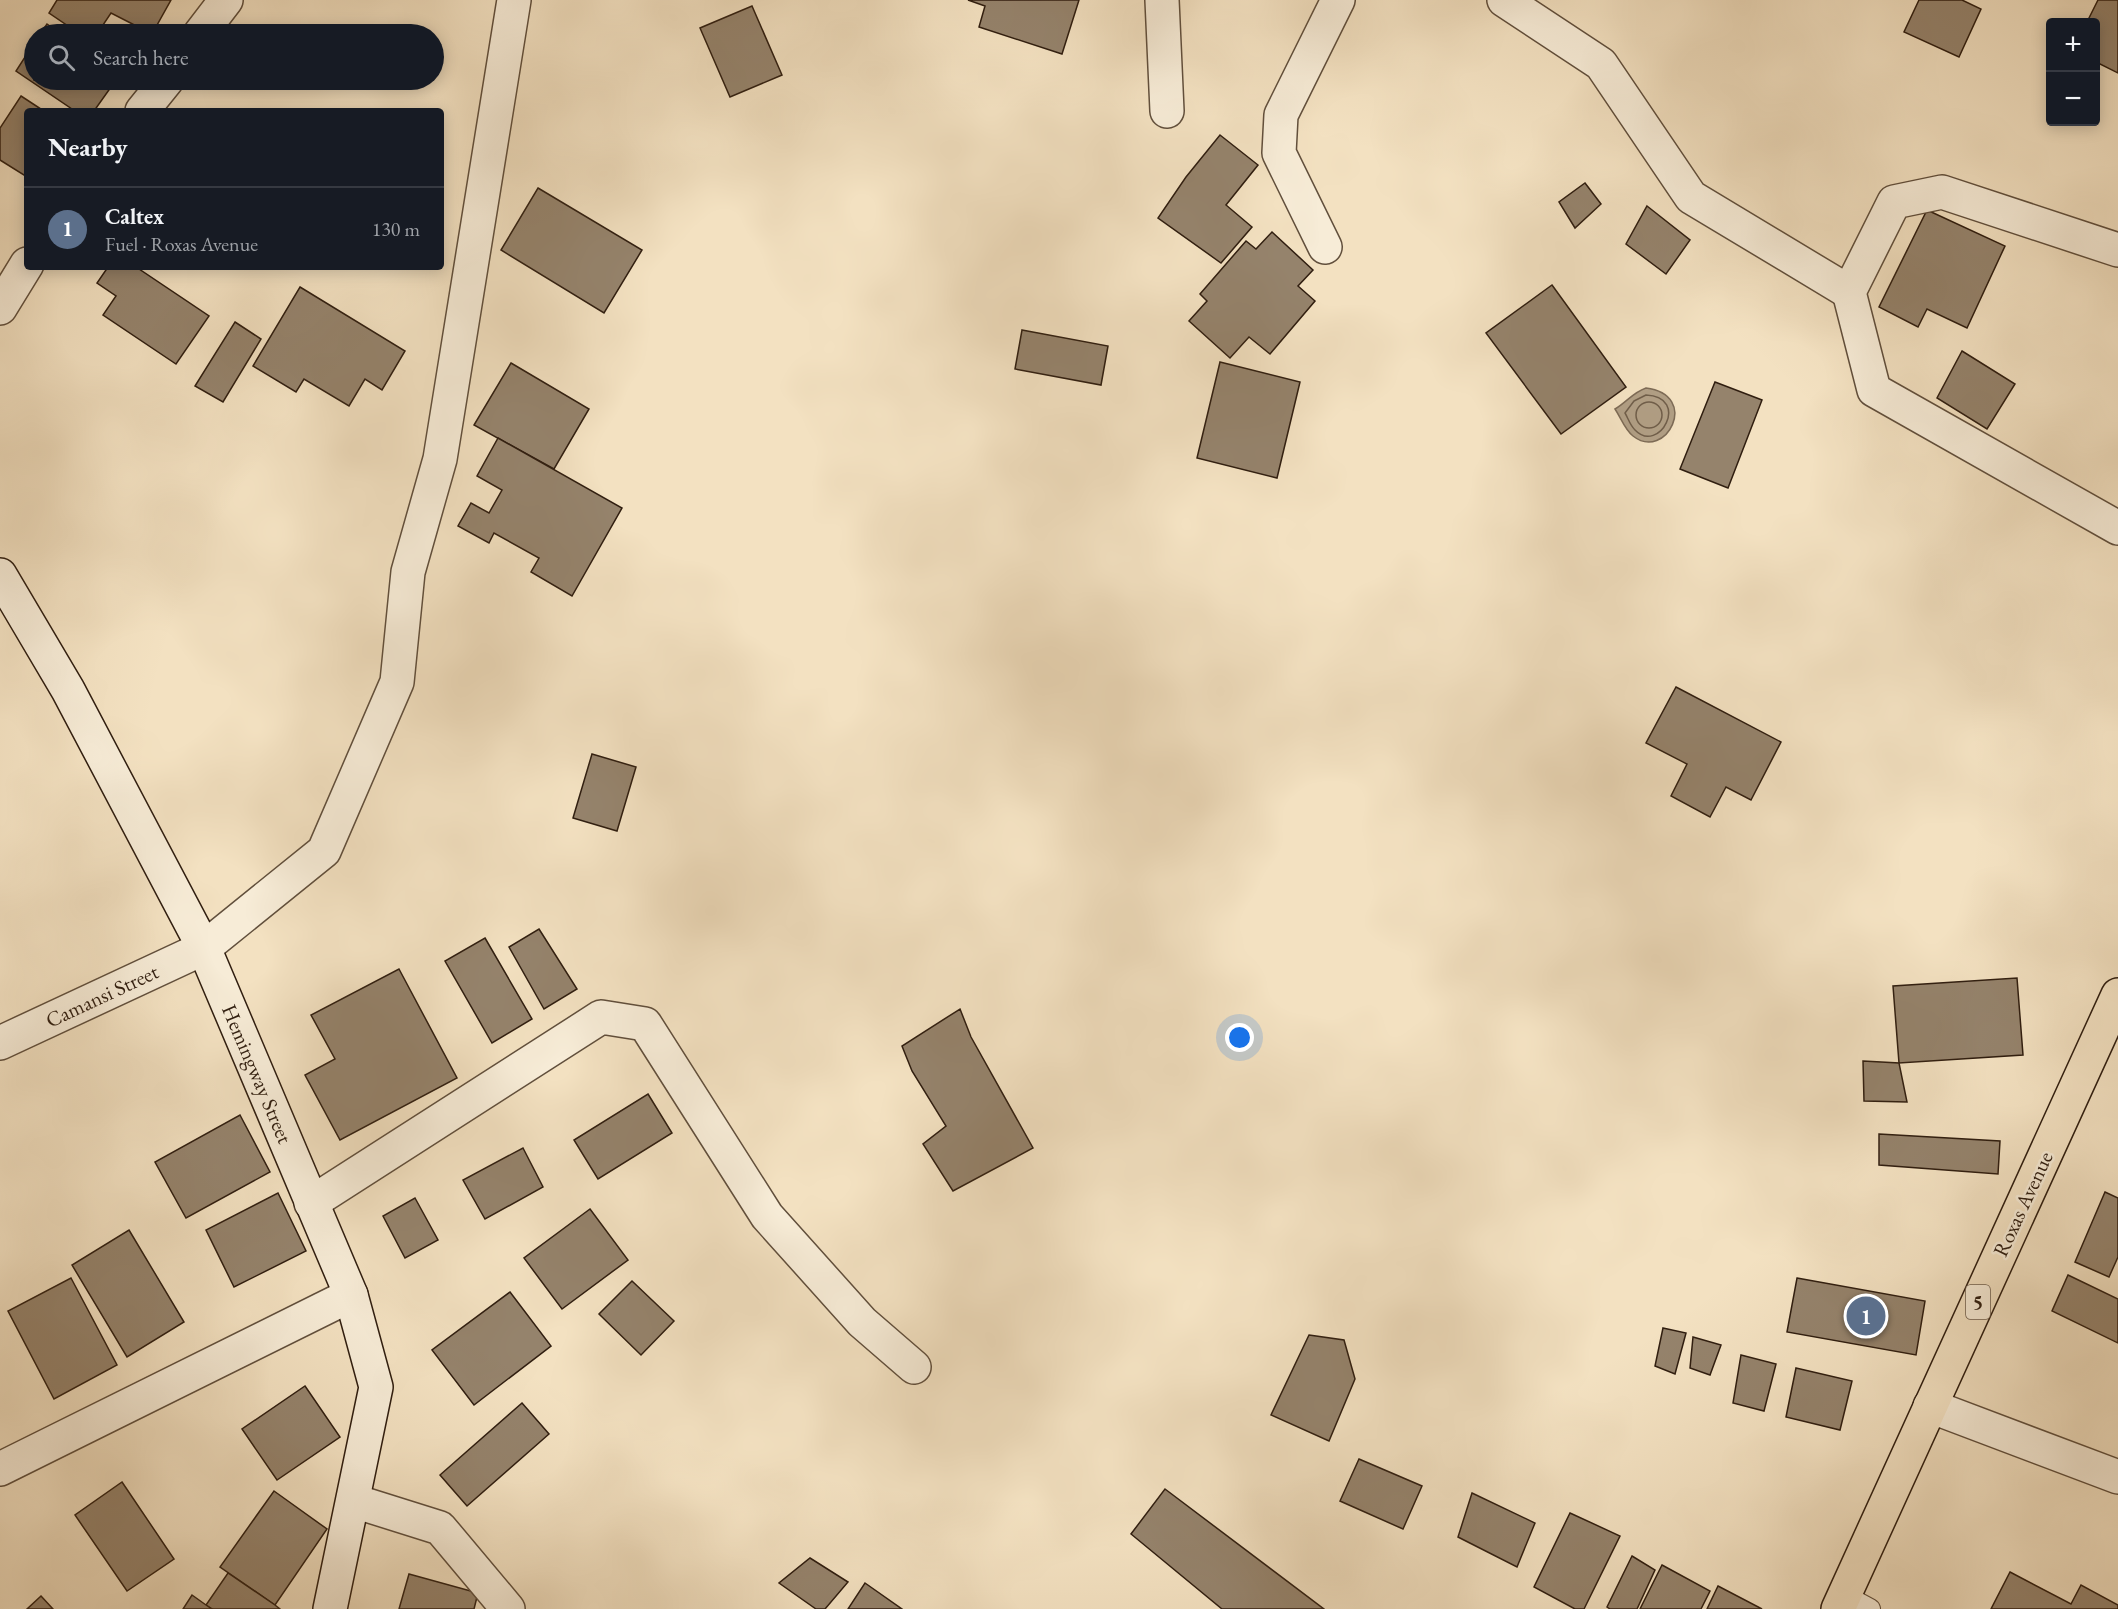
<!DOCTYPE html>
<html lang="en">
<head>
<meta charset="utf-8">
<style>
  body { margin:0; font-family:"EB Garamond",serif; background:#20242c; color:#f1f3f6 }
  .controls { position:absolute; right:18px; top:18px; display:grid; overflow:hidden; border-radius:6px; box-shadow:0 3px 15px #0003 }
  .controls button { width:54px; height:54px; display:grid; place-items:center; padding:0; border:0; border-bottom:2px solid #363941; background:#171b24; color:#f1f3f6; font:30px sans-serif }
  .you { position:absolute; left:1240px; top:1038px; width:21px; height:21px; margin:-15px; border:4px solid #fff; border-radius:50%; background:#1a73e8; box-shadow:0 0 0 9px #1a73e833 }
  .badge { display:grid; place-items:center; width:39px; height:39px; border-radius:50%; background:#db2777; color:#fff; font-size:20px; font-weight:700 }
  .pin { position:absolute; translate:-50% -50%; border:3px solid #fff; box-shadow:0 2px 6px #0006 }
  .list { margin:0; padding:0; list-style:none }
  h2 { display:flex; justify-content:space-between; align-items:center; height:78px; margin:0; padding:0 24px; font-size:26px }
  h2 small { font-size:20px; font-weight:400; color:#9ea1a6 }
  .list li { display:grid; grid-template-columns:39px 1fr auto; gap:18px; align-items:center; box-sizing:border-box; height:84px; padding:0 24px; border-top:2px solid #363941 }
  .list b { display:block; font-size:22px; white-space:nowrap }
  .list p { margin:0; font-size:20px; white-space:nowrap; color:#9ea1a6 }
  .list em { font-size:20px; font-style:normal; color:#9ea1a6 }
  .icon { flex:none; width:33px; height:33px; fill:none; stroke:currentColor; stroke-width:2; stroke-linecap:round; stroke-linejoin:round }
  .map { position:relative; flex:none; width:2118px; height:1609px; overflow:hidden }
  .search { position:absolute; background:#171b24; box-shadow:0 3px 15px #0003; left:24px; top:24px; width:420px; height:66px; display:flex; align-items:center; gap:15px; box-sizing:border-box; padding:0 21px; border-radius:33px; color:#9ea1a6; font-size:22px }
  .panel { position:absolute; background:#171b24; box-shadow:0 3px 15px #0003; left:24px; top:108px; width:420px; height:162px; border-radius:6px }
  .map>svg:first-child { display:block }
  .water { fill:#b19f85; stroke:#7d6b56; stroke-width:1.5 }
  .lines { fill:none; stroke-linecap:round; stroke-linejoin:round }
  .shore { stroke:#705e4a; stroke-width:1.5 }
  .building { fill:#95836c; stroke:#301e10; stroke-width:1.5 }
  .lane-casing { stroke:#614f3c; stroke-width:22 }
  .street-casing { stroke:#614f3c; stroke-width:36 }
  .secondary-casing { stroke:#301e10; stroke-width:36 }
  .highway-casing { stroke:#301e10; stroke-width:36 }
  .lane { stroke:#f7ecd7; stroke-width:20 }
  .street { stroke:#f7ecd7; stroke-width:33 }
  .secondary { stroke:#f7ecd7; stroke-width:33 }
  .highway { stroke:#f3e1c1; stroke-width:33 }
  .labels { text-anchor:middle; stroke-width:5; stroke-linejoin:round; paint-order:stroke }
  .shield { fill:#f7ecd7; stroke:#6c5c4c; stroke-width:1.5 }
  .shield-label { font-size:20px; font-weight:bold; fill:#301e10 }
  .street-label { font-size:21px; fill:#301e10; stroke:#f7ecd7 }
</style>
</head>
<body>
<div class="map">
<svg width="2118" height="1609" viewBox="0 0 2118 1609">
  <rect width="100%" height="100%" fill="#f3e1c1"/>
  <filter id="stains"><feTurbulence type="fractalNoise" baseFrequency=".00333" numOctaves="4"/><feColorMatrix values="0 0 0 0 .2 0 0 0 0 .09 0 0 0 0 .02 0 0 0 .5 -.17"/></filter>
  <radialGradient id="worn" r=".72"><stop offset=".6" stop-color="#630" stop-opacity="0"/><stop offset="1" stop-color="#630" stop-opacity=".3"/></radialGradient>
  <path class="water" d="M1646,388C1701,395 1666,462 1633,436C1625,430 1621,418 1615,409C1627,402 1632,393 1646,388Z"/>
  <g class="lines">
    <g class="shore">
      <path d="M1646,395C1691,397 1659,455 1635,430C1630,425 1628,418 1625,413L1634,401Z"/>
      <circle cx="1649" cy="415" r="13"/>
    </g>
  </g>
  <g class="building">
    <polygon points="57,0 171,0 152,34 111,13 97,34 80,34 49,13"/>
    <polygon points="968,0 1079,0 1062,54 979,27 985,6"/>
    <polygon points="1919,0 1962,0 1981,9 1959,57 1904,32"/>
    <polygon points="2098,0 2118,0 2118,73 2096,62 2096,22 2087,22"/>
    <polygon points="752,6 782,75 730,97 700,28"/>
    <polygon points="47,24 62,34 40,34"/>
    <polygon points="34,43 34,80 116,80 94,111 75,111 16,71"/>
    <polygon points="21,96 44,111 27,111 27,177 0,160 0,128"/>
    <polygon points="1220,135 1258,165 1226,205 1252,227 1221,263 1158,218 1186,177"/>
    <polygon points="1585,183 1601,204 1575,228 1559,202"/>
    <polygon points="538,188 642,250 604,313 501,250"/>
    <polygon points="1647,206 1690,240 1666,274 1626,244"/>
    <polygon points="1927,210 2005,246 1967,328 1927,309 1918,327 1879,307"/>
    <polygon points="1272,232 1313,270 1298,286 1315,301 1270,354 1249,337 1230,358 1189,321 1207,301 1200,294 1246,241 1256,249"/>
    <polygon points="108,267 136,267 209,316 176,364 103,315 116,296 97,283"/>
    <polygon points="1552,285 1626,387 1561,434 1486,333"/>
    <polygon points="300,287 405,351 382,390 365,379 349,406 304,379 296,392 253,366"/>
    <polygon points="235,322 261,339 223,402 195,386"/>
    <polygon points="1022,330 1108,346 1101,385 1015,369"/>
    <polygon points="1962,351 2015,384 1987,429 1937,398"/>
    <polygon points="1220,362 1300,382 1277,478 1197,458"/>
    <polygon points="511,363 589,409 554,469 474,425"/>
    <polygon points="1715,382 1762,400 1728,488 1680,469"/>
    <polygon points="498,438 622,508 572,596 531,572 539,558 494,533 489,543 458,526 471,503 489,513 502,490 477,476"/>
    <polygon points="1676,687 1781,742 1751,800 1726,787 1710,817 1671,796 1687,764 1646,743"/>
    <polygon points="592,754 636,767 617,831 573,818"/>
    <polygon points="539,929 577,989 544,1009 509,947"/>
    <polygon points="485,938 532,1019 492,1043 445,961"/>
    <polygon points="399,969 457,1078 340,1140 305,1075 335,1059 311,1015"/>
    <polygon points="2017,978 2023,1055 1899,1063 1893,986"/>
    <polygon points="960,1009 971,1037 1033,1148 953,1191 923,1144 946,1126 912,1071 902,1046"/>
    <polygon points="1863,1061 1899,1063 1907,1102 1864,1101"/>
    <polygon points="648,1094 672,1133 598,1179 574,1140"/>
    <polygon points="240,1115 270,1172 186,1218 155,1162"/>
    <polygon points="1879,1134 2000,1141 1998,1174 1879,1165"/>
    <polygon points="523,1148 543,1187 485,1219 463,1180"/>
    <polygon points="2105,1192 2118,1198 2118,1257 2109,1277 2075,1262"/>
    <polygon points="278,1193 306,1251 234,1287 206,1230"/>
    <polygon points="415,1198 438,1240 405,1258 383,1216"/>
    <polygon points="590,1209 628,1260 562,1309 524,1258"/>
    <polygon points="129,1230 184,1322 127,1357 72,1265"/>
    <polygon points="2068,1275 2118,1299 2118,1343 2052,1311"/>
    <polygon points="71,1278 117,1365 54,1399 8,1311"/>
    <polygon points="1797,1278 1925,1301 1916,1355 1787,1332"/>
    <polygon points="632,1281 674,1321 641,1355 599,1314"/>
    <polygon points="510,1292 551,1346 474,1405 432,1350"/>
    <polygon points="1663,1328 1686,1333 1675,1374 1655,1366"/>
    <polygon points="1309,1335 1344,1340 1355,1379 1329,1441 1271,1415"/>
    <polygon points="1693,1337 1721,1345 1710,1375 1690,1368"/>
    <polygon points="1741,1355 1776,1364 1764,1411 1733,1403"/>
    <polygon points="1796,1368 1852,1381 1840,1430 1786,1417"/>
    <polygon points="305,1386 340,1437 277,1480 242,1429"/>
    <polygon points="522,1403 549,1434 467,1506 440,1475"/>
    <polygon points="1359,1459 1422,1486 1403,1529 1340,1501"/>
    <polygon points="122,1482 174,1559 127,1591 75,1515"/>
    <polygon points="1165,1489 1324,1609 1222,1609 1131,1534"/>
    <polygon points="274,1491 327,1529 275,1605 220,1567"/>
    <polygon points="1472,1493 1535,1523 1517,1567 1458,1537"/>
    <polygon points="1570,1513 1620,1536 1584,1609 1575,1609 1534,1587"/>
    <polygon points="1632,1556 1655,1570 1637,1609 1610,1609 1607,1607"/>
    <polygon points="810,1558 848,1582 825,1609 816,1609 779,1583"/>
    <polygon points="1662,1565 1710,1591 1701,1609 1640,1609"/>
    <polygon points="2010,1572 2071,1604 2081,1585 2118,1605 2118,1609 1991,1609"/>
    <polygon points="228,1573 275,1605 280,1609 212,1609 206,1605"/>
    <polygon points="409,1574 478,1593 474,1609 399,1609"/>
    <polygon points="865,1583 902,1609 848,1609"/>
    <polygon points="1718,1586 1762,1609 1707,1609"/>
    <polygon points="192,1595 206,1605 212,1609 183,1609"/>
    <polygon points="41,1596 53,1609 27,1609"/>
  </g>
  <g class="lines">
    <g class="lane-casing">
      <polyline id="lane" points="1844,1595 1870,1609"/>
    </g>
    <g class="street-casing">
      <g id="street">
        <polyline points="1162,0 1167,111"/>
        <polyline points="1504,0 1601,64 1691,197 1849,292"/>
        <polyline points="200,34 226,0"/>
        <polyline points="142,111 167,80"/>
        <polyline points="1325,247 1279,153 1281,115 1338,0"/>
        <polyline points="2118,250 1942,192 1894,202 1849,292 1874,390 2118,528"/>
        <polyline points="0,308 27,264"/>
        <polyline points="0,1043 204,948 324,851 397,682 408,572 440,459 514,0"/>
        <polyline points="311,1203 601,1017 645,1024 767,1216 862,1322 914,1367"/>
        <polyline points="1930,1406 2118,1477"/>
        <polyline points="0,1469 351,1295"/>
        <polyline points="354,1501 440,1528 508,1609"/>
      </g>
    </g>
    <g class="secondary-casing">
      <polyline id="secondary" points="0,575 68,690 204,948 351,1295 376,1387 330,1609"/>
    </g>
    <g class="highway-casing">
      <polyline id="highway" points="1838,1609 2118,995"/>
    </g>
    <use href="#lane" class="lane"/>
    <use href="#street" class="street"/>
    <use href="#secondary" class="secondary"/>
    <use href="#highway" class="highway"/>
  </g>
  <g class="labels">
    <rect class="shield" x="1966" y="1285" width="24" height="34" rx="4.5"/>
    <g class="shield-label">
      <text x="1978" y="1309">5</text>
    </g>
    <g class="street-label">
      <text transform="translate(102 996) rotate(-25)" y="7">Camansi Street</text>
      <text transform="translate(257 1074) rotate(67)" y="7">Hemingway Street</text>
      <text transform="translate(2023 1204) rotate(-65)" y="7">Roxas Avenue</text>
    </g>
  </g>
  <rect width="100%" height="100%" filter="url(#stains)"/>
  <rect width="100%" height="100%" fill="url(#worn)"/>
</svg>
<div class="controls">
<button>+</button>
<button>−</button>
</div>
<div class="you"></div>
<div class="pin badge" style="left:1866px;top:1316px;background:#5c6f8a">1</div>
<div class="search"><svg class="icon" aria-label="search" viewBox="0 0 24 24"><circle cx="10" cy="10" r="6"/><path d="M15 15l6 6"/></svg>Search here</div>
<section class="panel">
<h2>Nearby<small></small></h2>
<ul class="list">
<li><span class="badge" style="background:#5c6f8a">1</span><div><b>Caltex</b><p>Fuel · Roxas Avenue</p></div><em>130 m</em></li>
</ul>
</section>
</div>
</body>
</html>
